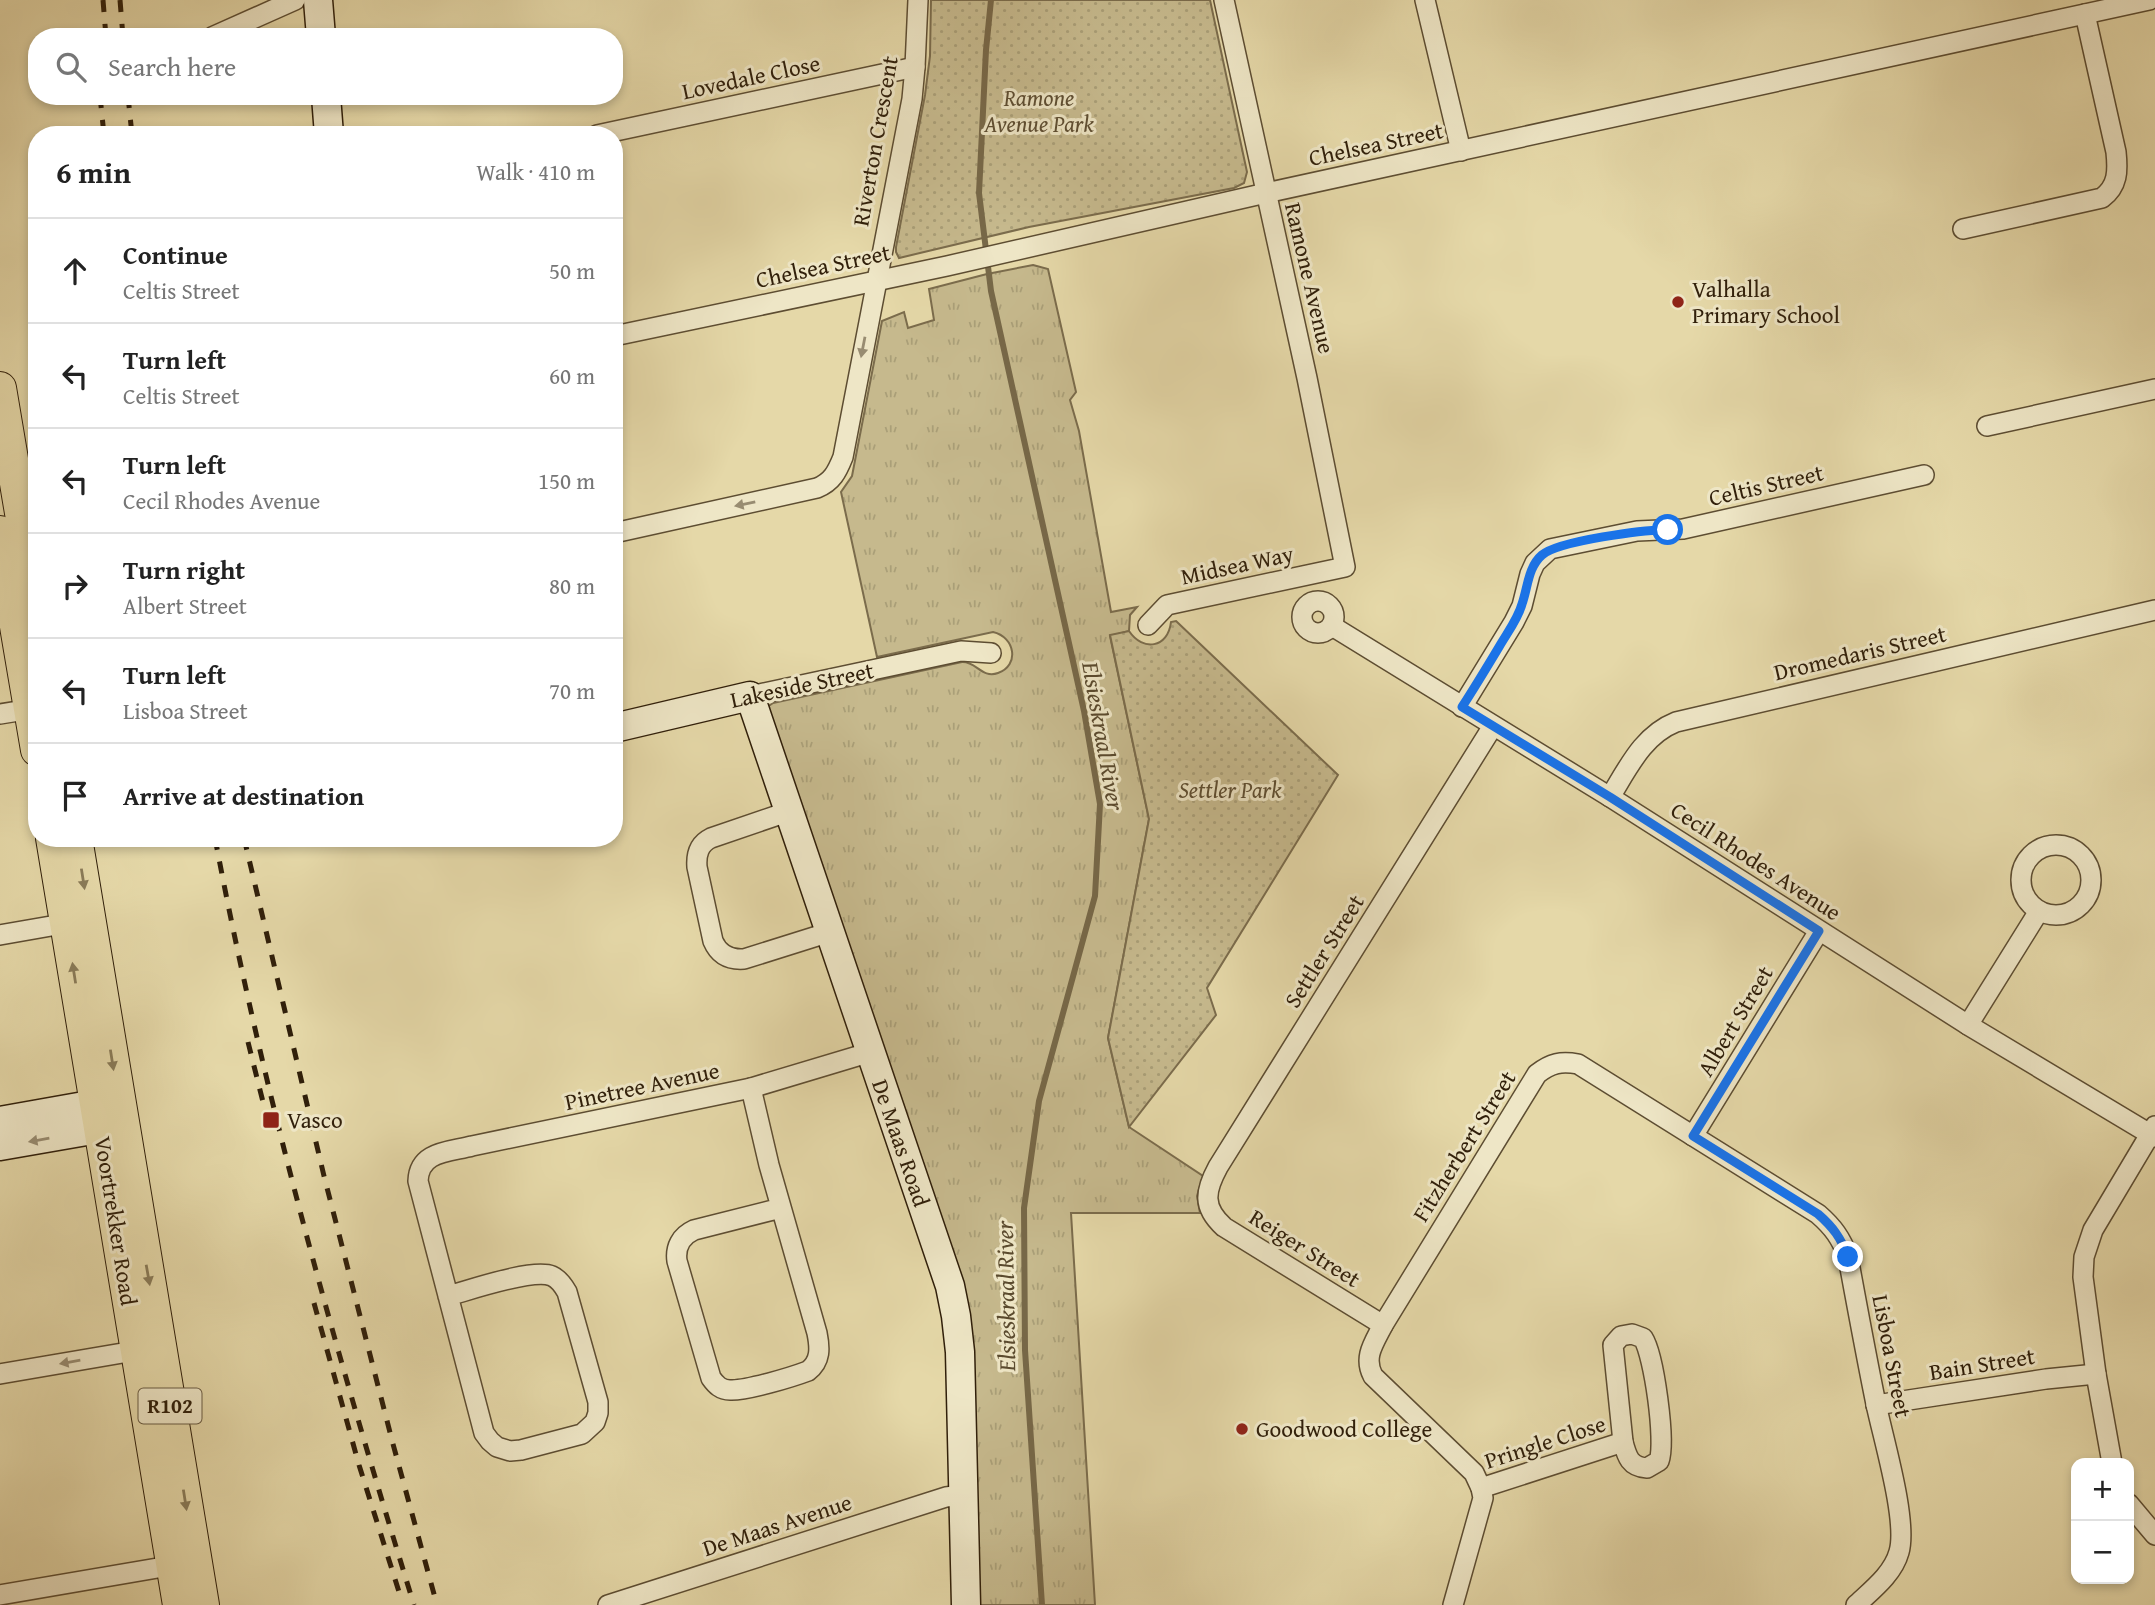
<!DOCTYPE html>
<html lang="en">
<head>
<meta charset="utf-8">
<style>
  body { margin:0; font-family:"Gentium Book Plus",serif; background:#f2f2f2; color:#222 }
  .controls { position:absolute; right:21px; bottom:21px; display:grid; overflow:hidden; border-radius:14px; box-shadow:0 4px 10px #0003 }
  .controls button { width:63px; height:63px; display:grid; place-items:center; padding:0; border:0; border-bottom:2px solid #e0e0e0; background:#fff; color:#222; font:35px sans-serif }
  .stop { position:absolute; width:21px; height:21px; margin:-16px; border:5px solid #1a73e8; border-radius:50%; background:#fff }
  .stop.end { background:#1a73e8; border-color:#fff; box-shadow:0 2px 7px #0008 }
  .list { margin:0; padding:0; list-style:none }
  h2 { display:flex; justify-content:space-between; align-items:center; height:91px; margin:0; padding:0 28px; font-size:30px }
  h2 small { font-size:23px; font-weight:400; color:#767676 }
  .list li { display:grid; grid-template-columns:46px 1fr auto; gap:21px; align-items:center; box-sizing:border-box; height:105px; padding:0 28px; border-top:2px solid #e0e0e0 }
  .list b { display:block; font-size:26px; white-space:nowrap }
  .list p { margin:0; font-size:23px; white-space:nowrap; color:#767676 }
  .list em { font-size:23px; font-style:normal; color:#767676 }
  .icon { flex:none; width:38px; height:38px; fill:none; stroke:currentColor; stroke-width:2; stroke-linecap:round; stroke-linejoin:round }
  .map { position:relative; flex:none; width:2155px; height:1605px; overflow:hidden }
  .search { position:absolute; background:#fff; box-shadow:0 4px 10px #0003; left:28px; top:28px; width:595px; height:77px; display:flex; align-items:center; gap:18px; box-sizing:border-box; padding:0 24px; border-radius:28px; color:#767676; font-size:26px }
  .panel { position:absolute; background:#fff; box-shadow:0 4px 10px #0003; left:28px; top:126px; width:595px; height:721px; border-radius:28px }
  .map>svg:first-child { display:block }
  .grass { fill:url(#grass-tufts); stroke:#7b6c4c; stroke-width:2 }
  .park { fill:url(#park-dots); stroke:#7b6c4c; stroke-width:2 }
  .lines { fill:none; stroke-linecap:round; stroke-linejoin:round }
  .stream { stroke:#776848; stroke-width:6 }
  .street-casing { stroke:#5d4d32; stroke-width:22 }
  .secondary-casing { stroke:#301f0a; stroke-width:31 }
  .primary-casing { stroke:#301f0a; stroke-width:34 }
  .street { stroke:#eee6c6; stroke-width:19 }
  .secondary { stroke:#eee6c6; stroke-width:28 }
  .primary { stroke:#e5d8a8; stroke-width:32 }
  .rail { stroke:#301f0a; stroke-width:5; stroke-dasharray:12 12; stroke-linecap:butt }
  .oneway { fill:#988c71 }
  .oneway2 { fill:#8a7c59 }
  .route { stroke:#1a73e8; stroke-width:9 }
  .poi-dot { fill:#8f2418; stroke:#eee6c6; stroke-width:2.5 }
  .labels { text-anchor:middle; stroke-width:6; stroke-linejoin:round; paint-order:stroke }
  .shield { fill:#eee6c6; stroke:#695b42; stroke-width:2 }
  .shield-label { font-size:21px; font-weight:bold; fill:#301f0a }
  .street-label { font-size:23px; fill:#301f0a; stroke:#eee6c6 }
  .park-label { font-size:23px; font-style:italic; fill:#5d4d31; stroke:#eee6c6 }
  .poi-label { font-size:23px; fill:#301f0a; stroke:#eee6c6; text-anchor:start }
  .water-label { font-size:24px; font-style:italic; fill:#5a4a2e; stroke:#eee6c6 }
</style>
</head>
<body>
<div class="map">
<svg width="2155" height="1605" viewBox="0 0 2155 1605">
  <defs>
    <pattern id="grass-tufts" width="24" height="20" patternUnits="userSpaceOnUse" patternTransform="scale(1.75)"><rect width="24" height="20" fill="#c6b98d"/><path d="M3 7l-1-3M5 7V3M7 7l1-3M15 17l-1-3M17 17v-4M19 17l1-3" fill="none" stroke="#aa9f78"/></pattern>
    <pattern id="park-dots" width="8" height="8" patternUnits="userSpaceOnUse" patternTransform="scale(1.75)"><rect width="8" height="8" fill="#c6b98d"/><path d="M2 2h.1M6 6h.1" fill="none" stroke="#aa9f78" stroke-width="1.8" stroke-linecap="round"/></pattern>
  </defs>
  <rect width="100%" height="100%" fill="#e5d8a8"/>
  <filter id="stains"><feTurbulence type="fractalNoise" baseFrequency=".00286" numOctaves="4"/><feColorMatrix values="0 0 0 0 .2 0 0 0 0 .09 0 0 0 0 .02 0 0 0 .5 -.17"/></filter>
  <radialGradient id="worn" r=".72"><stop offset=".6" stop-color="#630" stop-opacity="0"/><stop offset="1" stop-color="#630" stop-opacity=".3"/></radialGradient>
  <path class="grass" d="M1033,265L1048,269L1076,392L1070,400L1079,431L1111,612L1137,607L1130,615L1129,631L1110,636L1149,819L1108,1038L1129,1127L1203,1176L1197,1196L1200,1213H1071L1095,1605H975L968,1346L766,708L773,703L962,662C976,661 982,679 998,673C1020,665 1015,637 993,632L877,657L841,492L852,476L882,321L904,312L908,328L934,320L929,289L987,274Z"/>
  <g class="park">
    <polygon points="931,0 1210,0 1247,172 1244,183 1234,188 1029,227 899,258 896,252 896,247 925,95 930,56"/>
    <path d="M1176,621L1338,775L1207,988L1216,1015L1129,1127L1108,1038L1149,819L1110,635L1129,631C1143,652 1168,648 1171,622Z"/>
  </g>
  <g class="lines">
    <polyline class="stream" points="991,0 986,50 979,193 991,291 1084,711 1100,804 1095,896 1039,1101 1024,1208 1025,1350 1042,1605"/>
    <g class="street-casing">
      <g id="street">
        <polyline points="1425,0 1461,151"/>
        <polyline points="212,37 295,0"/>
        <polyline points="597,135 915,67"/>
        <path d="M1963,229L2102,198C2118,186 2118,171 2116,152L2085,14"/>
        <polyline points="614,336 947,266 1266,193 2149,0"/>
        <polyline points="1987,426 2155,389"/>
        <path d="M614,533L817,488C832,482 837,472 843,457L912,99L915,67L918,0"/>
        <circle cx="1318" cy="617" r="16"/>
        <polyline points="1148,625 1167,605 1345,567 1307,378 1224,0"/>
        <polyline points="1332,626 1610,797 1968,1025 2155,1137"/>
        <polyline points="750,696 961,651 991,653"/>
        <polyline points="1462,707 1514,622 1522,606 1530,574 1535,563 1550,549 1637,531 1683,529 1924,475"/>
        <polyline points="0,714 37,708"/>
        <path d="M1610,797C1628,768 1643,735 1676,722L2155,610"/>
        <path d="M790,811L711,838C699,844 696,854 697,867L713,941C719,955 730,960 744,959L830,932"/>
        <circle cx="2056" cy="880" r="35"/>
        <polyline points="0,935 74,922"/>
        <polyline points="1968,1025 2039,911"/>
        <path d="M751,1088L769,1165L817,1333C820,1348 821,1361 808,1371C792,1377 746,1391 730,1390C721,1390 716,1385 711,1378L677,1261C675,1247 681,1236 694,1230L781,1208"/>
        <polyline points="1693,1136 1819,931"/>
        <path d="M448,1296C470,1290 533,1268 552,1276C559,1279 563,1285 567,1292L598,1402V1413L595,1422L582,1434L521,1450L510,1451L497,1447L490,1441L484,1433L418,1181C419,1151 449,1152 472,1146L751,1088L871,1052"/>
        <path d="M1383,1325L1224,1227C1202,1207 1205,1191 1218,1167L1493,726"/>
        <path d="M1632,1334L1643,1338C1654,1355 1666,1442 1659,1461L1647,1468C1630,1467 1627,1457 1623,1442L1613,1345L1621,1336Z"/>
        <polyline points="0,1374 146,1349"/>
        <polyline points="1876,1405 2046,1379 2096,1374"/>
        <polyline points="2112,1463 2096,1374 2083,1277 2084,1257 2093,1230 2155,1126"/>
        <polyline points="1481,1488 1623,1442"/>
        <polyline points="2129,1504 2155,1535"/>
        <polyline points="0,1595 181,1564"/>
        <polyline points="608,1605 946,1497 962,1495"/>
        <path d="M1453,1605L1483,1498L1481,1488L1474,1473L1373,1376C1363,1357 1374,1343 1383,1325L1537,1074C1551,1063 1561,1061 1578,1064L1818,1214C1833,1227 1841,1238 1848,1257C1857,1306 1866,1355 1876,1404C1883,1438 1908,1521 1899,1552C1893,1574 1872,1590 1856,1605"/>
      </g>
    </g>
    <g class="secondary-casing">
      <g id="secondary">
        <polyline points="318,0 321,37"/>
        <polyline points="326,96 329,135"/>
        <polyline points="614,728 750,696 950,1286 956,1316 960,1352 966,1605"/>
        <polyline points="0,1121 118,1100"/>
        <polyline points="0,1146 121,1125"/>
      </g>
    </g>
    <g class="primary-casing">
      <g id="primary">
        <polyline points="0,388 37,608"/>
        <polyline points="0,532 37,750"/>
        <polyline points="52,838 179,1605"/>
        <polyline points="76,838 203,1605"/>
      </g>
    </g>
    <use href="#street" class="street"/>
    <use href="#secondary" class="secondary"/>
    <use href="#primary" class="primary"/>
    <g class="rail">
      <polyline points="103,0 106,37"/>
      <polyline points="120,0 123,37"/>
      <polyline points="100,96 104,135"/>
      <polyline points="128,96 132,135"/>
      <path d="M215,838C264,1098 336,1353 414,1605"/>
      <polyline points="244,838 324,1176 393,1444 437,1605"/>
      <polyline points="248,1042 265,1110"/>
      <polyline points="314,1303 359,1465 400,1595"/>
    </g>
  </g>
  <defs><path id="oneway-solid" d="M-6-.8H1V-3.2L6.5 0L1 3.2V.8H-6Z" transform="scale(1.75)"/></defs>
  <g class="oneway">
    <use href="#oneway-solid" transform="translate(863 347) rotate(101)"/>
    <use href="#oneway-solid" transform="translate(745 504) rotate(168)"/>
    <use href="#oneway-solid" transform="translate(39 1140) rotate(170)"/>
    <use href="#oneway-solid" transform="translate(70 1362) rotate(170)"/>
  </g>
  <g class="oneway2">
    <use href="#oneway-solid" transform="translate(83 879) rotate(81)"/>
    <use href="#oneway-solid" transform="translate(74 973) rotate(-99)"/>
    <use href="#oneway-solid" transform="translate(112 1060) rotate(81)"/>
    <use href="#oneway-solid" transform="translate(148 1275) rotate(80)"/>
    <use href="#oneway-solid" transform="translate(185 1500) rotate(81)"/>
  </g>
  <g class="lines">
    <path class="route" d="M1668,530C1646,529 1558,541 1542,555C1528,567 1528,587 1522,604C1518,619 1507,633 1499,647C1487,667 1475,687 1462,707L1610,797L1819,931L1693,1136L1818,1214C1833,1227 1841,1238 1848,1257"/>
  </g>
  <g class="poi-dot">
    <circle cx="1678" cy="302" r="7"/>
    <rect x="262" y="1111" width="18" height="18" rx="3.5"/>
    <circle cx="1242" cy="1429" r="7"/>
  </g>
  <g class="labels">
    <rect class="shield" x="138.5" y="1388.5" width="63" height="35" rx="5"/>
    <g class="shield-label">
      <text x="170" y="1413">R102</text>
    </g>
    <g class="street-label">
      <text transform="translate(751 77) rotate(-12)" y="8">Lovedale Close</text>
      <text transform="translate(875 141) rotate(-80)" y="8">Riverton Crescent</text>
      <text transform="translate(1376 144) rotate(-12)" y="8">Chelsea Street</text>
      <text transform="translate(823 266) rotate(-12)" y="8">Chelsea Street</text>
      <text transform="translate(1310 278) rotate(77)" y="8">Ramone Avenue</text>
      <text transform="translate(1766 485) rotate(-13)" y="8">Celtis Street</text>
      <text transform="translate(1237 565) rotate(-12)" y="8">Midsea Way</text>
      <text transform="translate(1860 653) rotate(-13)" y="8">Dromedaris Street</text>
      <text transform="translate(802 685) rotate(-12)" y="8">Lakeside Street</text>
      <text transform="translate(1756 861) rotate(33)" y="8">Cecil Rhodes Avenue</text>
      <text transform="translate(1324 951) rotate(-58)" y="8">Settler Street</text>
      <text transform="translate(1735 1021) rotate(-59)" y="8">Albert Street</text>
      <text transform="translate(642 1086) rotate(-12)" y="8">Pinetree Avenue</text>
      <text transform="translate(901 1143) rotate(71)" y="8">De Maas Road</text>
      <text transform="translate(1464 1146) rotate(-58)" y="8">Fitzherbert Street</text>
      <text transform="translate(116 1221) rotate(81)" y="8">Voortrekker Road</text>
      <text transform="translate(1305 1248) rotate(32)" y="8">Reiger Street</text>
      <text transform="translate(1892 1356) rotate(79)" y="8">Lisboa Street</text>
      <text transform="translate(1982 1364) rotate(-9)" y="8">Bain Street</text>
      <text transform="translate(1545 1442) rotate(-18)" y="8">Pringle Close</text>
      <text transform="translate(777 1525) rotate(-18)" y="8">De Maas Avenue</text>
    </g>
    <g class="park-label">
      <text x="1039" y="106">Ramone<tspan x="1039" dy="26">Avenue Park</tspan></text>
      <text x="1230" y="798">Settler Park</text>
    </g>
    <g class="poi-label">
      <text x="1692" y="297">Valhalla<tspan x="1692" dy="26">Primary School</tspan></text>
      <text x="287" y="1128">Vasco</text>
      <text x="1256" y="1437">Goodwood College</text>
    </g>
    <g class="water-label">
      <text transform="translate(1103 736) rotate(80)" y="8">Elsieskraal River</text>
      <text transform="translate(1006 1296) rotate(-91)" y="8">Elsieskraal River</text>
    </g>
  </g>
  <rect width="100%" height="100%" filter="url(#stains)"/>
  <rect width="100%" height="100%" fill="url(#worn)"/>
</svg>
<div class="controls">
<button>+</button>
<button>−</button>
</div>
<div class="stop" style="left:1668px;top:530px"></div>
<div class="stop end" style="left:1848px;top:1257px"></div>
<div class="search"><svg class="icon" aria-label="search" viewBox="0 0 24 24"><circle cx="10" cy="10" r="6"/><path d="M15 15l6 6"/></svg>Search here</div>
<section class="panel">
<h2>6 min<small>Walk · 410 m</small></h2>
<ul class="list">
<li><svg class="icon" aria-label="ahead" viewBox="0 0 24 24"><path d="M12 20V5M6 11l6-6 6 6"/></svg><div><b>Continue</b><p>Celtis Street</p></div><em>50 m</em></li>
<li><svg class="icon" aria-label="left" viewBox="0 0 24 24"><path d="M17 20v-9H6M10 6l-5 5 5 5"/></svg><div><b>Turn left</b><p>Celtis Street</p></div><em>60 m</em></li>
<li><svg class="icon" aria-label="left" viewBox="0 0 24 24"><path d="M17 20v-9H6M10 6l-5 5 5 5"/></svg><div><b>Turn left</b><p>Cecil Rhodes Avenue</p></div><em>150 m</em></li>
<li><svg class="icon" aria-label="right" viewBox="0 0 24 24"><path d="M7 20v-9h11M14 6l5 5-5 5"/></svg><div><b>Turn right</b><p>Albert Street</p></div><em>80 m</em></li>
<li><svg class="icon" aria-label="left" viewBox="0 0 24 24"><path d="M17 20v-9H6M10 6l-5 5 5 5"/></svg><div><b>Turn left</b><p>Lisboa Street</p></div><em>70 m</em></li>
<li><svg class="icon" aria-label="arrive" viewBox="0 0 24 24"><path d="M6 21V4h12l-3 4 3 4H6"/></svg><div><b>Arrive at destination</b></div></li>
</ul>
</section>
</div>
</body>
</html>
